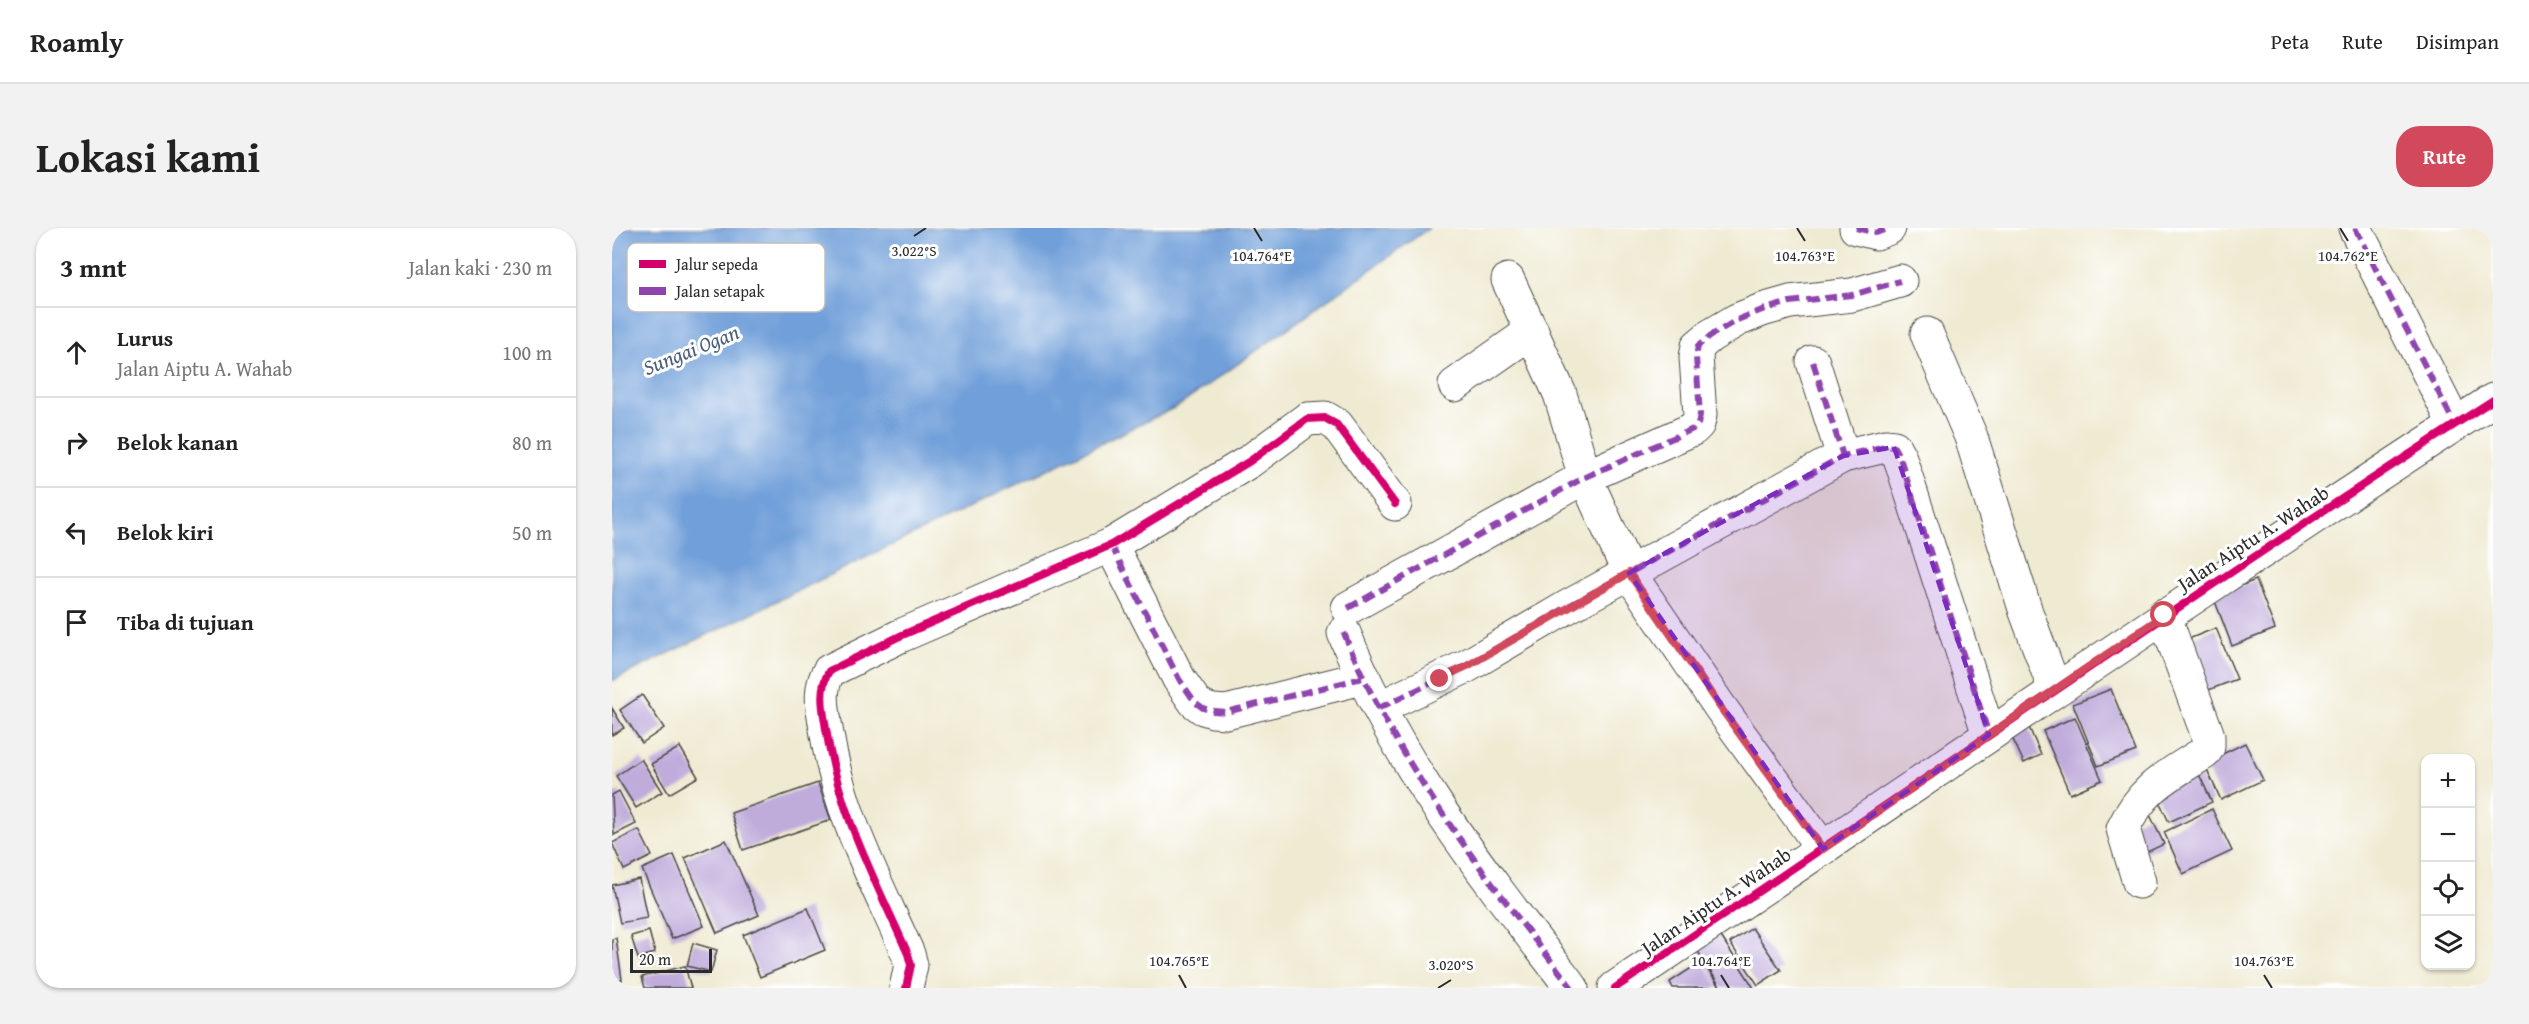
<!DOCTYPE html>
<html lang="id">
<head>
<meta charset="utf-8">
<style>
  body { margin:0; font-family:"Gentium Book Plus",serif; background:#f2f2f2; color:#222 }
  .controls { position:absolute; right:18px; bottom:18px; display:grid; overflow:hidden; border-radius:12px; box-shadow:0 2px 4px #0004 }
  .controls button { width:54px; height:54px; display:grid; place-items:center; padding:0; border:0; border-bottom:2px solid #e0e0e0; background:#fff; color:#222; font:30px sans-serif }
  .scale { position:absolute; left:18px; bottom:15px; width:82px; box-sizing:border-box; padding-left:6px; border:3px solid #2b2b2b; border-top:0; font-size:16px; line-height:21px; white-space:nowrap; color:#2b2b2b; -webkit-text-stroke:4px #fff; paint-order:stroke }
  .stop { position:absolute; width:18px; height:18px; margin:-14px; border:4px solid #d1495b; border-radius:50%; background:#fff }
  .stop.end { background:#d1495b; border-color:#fff; box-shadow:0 2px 6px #0008 }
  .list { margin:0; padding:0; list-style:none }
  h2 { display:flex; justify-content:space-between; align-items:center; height:78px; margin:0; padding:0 24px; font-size:26px }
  h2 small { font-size:20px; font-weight:400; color:#767676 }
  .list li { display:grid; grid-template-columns:39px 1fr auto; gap:18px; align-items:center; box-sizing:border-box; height:90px; padding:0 24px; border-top:2px solid #e0e0e0 }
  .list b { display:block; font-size:22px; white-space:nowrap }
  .list p { margin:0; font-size:20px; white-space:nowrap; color:#767676 }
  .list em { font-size:20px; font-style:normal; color:#767676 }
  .icon { flex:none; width:33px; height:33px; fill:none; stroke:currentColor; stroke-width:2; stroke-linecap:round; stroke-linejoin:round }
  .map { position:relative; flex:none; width:1881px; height:760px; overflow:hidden; border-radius:24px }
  header { display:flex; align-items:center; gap:36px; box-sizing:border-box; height:84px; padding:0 30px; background:#fff; border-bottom:2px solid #e0e0e0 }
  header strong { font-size:28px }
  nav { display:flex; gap:33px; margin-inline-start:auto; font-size:21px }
  .intro { display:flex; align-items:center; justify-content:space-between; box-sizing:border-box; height:144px; padding:0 36px }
  h1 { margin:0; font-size:42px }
  .button { padding:15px 27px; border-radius:24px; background:#d1495b; color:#fff; font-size:21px; font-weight:700 }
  main { display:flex; gap:36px; padding:0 36px }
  aside { flex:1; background:#fff; border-radius:24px; box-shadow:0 2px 4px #0004 }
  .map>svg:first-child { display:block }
  .water { fill:#709fd9; stroke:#4e6582; stroke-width:1.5 }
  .building { fill:#c0acdb }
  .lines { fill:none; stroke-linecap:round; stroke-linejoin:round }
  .minor-casing { stroke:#484844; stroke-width:35 }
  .minor { stroke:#fff; stroke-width:33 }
  .quiet { stroke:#8e44ad; stroke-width:6; stroke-dasharray:12 6; stroke-linecap:butt }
  .cycleway-casing { stroke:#fff; stroke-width:11 }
  .cycleway { stroke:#d6006c; stroke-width:8 }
  .route { stroke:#d1495b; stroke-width:8 }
  .marked { fill:#7b2cbf; fill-opacity:0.2; stroke:#7b2cbf; stroke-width:4.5; stroke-dasharray:12 8; stroke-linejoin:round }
  .ticks { fill:none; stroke:#2b2b2b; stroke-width:2 }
  .labels { text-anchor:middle; stroke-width:6; stroke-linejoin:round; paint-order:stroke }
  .street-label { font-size:20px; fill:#2b2b2b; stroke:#fff }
  .water-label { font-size:21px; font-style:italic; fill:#4a5f79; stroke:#fff }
  .key { fill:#fff; stroke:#bfbfbf; stroke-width:1.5 }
  .key-label { font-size:16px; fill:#2b2b2b }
  .ticks-label { font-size:15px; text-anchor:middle; fill:#2b2b2b; stroke:#fff; stroke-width:6; stroke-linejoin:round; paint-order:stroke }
</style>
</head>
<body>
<header>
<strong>Roamly</strong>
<nav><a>Peta</a><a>Rute</a><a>Disimpan</a></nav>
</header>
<div class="intro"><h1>Lokasi kami</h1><a class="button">Rute</a></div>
<main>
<aside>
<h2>3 mnt<small>Jalan kaki · 230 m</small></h2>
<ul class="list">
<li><svg class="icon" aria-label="ahead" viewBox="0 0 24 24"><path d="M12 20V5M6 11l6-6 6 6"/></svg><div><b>Lurus</b><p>Jalan Aiptu A. Wahab</p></div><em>100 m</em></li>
<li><svg class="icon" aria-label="right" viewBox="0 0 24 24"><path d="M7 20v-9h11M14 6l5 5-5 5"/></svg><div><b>Belok kanan</b></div><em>80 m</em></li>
<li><svg class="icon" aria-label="left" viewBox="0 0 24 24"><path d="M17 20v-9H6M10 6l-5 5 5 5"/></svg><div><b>Belok kiri</b></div><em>50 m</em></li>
<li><svg class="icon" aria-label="arrive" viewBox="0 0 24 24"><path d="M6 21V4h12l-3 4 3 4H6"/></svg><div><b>Tiba di tujuan</b></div></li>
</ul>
</aside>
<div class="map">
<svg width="1881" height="760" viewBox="0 0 1881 760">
  <rect width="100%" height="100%" fill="#fff"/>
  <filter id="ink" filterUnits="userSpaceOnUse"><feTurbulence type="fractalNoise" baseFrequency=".0167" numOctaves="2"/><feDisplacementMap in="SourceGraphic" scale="12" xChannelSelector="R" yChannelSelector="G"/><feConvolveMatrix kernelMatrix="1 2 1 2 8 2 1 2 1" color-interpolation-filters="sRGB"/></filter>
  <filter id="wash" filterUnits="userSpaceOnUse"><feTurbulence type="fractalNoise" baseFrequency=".008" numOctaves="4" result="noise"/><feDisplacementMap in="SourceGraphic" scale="24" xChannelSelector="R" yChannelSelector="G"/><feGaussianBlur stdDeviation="1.35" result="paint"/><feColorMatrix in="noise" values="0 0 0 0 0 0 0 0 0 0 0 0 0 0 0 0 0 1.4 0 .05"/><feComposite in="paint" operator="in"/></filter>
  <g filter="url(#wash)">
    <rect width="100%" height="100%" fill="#efead2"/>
    <polygon class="water" points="0,0 817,0 568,177 0,453"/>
    <g id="blocks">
      <g class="building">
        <polygon points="1644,352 1663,401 1620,418 1601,368"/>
        <polygon points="1604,400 1625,451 1594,463 1574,412"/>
        <polygon points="1499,461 1524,523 1486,538 1461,476"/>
        <polygon points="30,467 52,500 30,515 8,482"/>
        <polygon points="0,480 12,500 0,507"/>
        <polygon points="1463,489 1490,552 1458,566 1431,503"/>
        <polygon points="1416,497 1429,527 1412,535 1398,505"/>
        <polygon points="1633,515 1651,552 1609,572 1592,535"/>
        <polygon points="68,519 86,549 57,566 39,536"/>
        <polygon points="29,531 50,564 24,580 4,548"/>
        <polygon points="1584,540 1600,574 1557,594 1541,560"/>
        <polygon points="206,555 219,592 131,622 119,585"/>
        <polygon points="7,563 24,596 2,607 0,567"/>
        <polygon points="1600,581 1620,623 1571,646 1552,604"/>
        <polygon points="1538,587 1552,616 1529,627 1515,598"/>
        <polygon points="27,602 40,628 12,642 0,615"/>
        <polygon points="114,612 147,687 105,705 73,630"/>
        <polygon points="62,627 92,698 60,711 30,641"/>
        <polygon points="27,651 35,690 8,695 0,657"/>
        <polygon points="196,680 213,722 148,749 131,707"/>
        <polygon points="1103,699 1142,760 1109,760 1080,714"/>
        <polygon points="1140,700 1169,742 1146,757 1118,715"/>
        <polygon points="37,703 43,725 26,730 19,708"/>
        <polygon points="4,710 10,752 0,754 0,711"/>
        <polygon points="81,715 105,722 99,744 75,738"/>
        <polygon points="1090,733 1108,760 1061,760 1058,754"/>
        <polygon points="73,738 79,760 33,760 30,749"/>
      </g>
    </g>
  </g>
  <g filter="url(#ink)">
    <use href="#blocks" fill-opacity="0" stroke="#484844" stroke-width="1.5"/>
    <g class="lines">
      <g class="minor-casing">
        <g id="minor">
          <polyline points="1244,0 1264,5 1277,0"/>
          <polyline points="1743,0 1843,197"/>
          <polyline points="896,52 948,166 973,249 1017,345 1108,479 1211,621"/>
          <polyline points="1315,106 1359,209 1414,384 1443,462"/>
          <polyline points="1201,134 1231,228"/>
          <polyline points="843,157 920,103"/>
          <polyline points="499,317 567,451 583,474 591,480 601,483 614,484 750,450"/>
          <polyline points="736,380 973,249 1081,201 1086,196 1088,187 1084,129 1086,118 1098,108 1125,92 1150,82 1178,74 1240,67 1288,53"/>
          <path d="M732,405C785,537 874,649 960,760"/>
          <polyline points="767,480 855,438 957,378 1231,228 1273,218 1282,219 1288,230 1377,507"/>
          <path d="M1527,654L1511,601C1531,559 1554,549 1592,525L1596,519V508L1552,387"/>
          <path d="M294,760L299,737L296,726C262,649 227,586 214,501C211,481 206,462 217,443L288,408L499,317L638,233L695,191L713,190L725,197L783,276"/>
          <path d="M1003,760C1296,564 1585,363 1881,172"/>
        </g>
      </g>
      <use href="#minor" class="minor"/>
      <g class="quiet">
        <polyline points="1244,0 1264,5 1277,0"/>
        <polyline points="1743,0 1843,197"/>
        <polyline points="1201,134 1231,228"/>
        <polyline points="499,317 567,451 583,474 591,480 601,483 614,484 750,450"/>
        <polyline points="736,380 973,249 1081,201 1086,196 1088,187 1084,129 1086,118 1098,108 1125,92 1150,82 1178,74 1240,67 1288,53"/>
        <path d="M732,405C785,537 874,649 960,760"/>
        <polyline points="767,480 855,438 957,378 1231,228 1273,218 1282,219 1288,230 1377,507"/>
      </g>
      <g class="cycleway-casing">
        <g id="cycleway">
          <path d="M294,760L299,737L296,726C262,649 227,586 214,501C211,481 206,462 217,443L288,408L499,317L638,233L695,191L713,190L725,197L783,276"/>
          <path d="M1003,760C1296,564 1585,363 1881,172"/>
        </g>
      </g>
      <use href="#cycleway" class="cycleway"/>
    </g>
  </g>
  <g class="lines" filter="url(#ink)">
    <polyline class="route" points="828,451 855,438 1017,345 1108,479 1211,621 1552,387"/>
  </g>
  <path class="marked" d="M1282,219L1377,507L1211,621L1017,345L1231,228Z"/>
  <path class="ticks" d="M642,0L650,13M1185,0L1193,13M1728,0L1736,13M302,8L314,0M567,747L574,760M1109,747L1117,760M1652,747L1660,760M826,760L839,752"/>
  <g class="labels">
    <g class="street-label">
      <text transform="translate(1641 310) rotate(-33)" y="7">Jalan Aiptu A. Wahab</text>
      <text transform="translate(1104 673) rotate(-34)" y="7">Jalan Aiptu A. Wahab</text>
    </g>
    <g class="water-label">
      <text transform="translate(79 122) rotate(-22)" y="7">Sungai Ogan</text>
    </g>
  </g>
  <rect x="15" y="15" width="198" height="69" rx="9" class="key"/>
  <rect x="27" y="32" width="27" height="8" fill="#d6006c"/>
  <rect x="27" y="59" width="27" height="8" fill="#8e44ad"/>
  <g class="key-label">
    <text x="64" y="42">Jalur sepeda</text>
    <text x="64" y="69">Jalan setapak</text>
  </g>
  <g class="ticks-label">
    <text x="302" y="28">3.022°S</text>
    <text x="650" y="33">104.764°E</text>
    <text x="1193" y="33">104.763°E</text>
    <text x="1736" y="33">104.762°E</text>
    <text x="567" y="738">104.765°E</text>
    <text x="1109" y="738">104.764°E</text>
    <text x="1652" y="738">104.763°E</text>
    <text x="839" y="742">3.020°S</text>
  </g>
</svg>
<div class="controls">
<button>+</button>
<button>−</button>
<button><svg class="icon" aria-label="locate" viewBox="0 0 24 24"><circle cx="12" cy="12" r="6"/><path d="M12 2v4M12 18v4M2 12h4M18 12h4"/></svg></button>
<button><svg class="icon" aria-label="layers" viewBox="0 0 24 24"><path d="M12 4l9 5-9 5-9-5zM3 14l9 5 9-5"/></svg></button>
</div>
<div class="scale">20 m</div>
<div class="stop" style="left:1552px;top:387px"></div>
<div class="stop end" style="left:828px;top:451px"></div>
</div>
</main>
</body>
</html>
